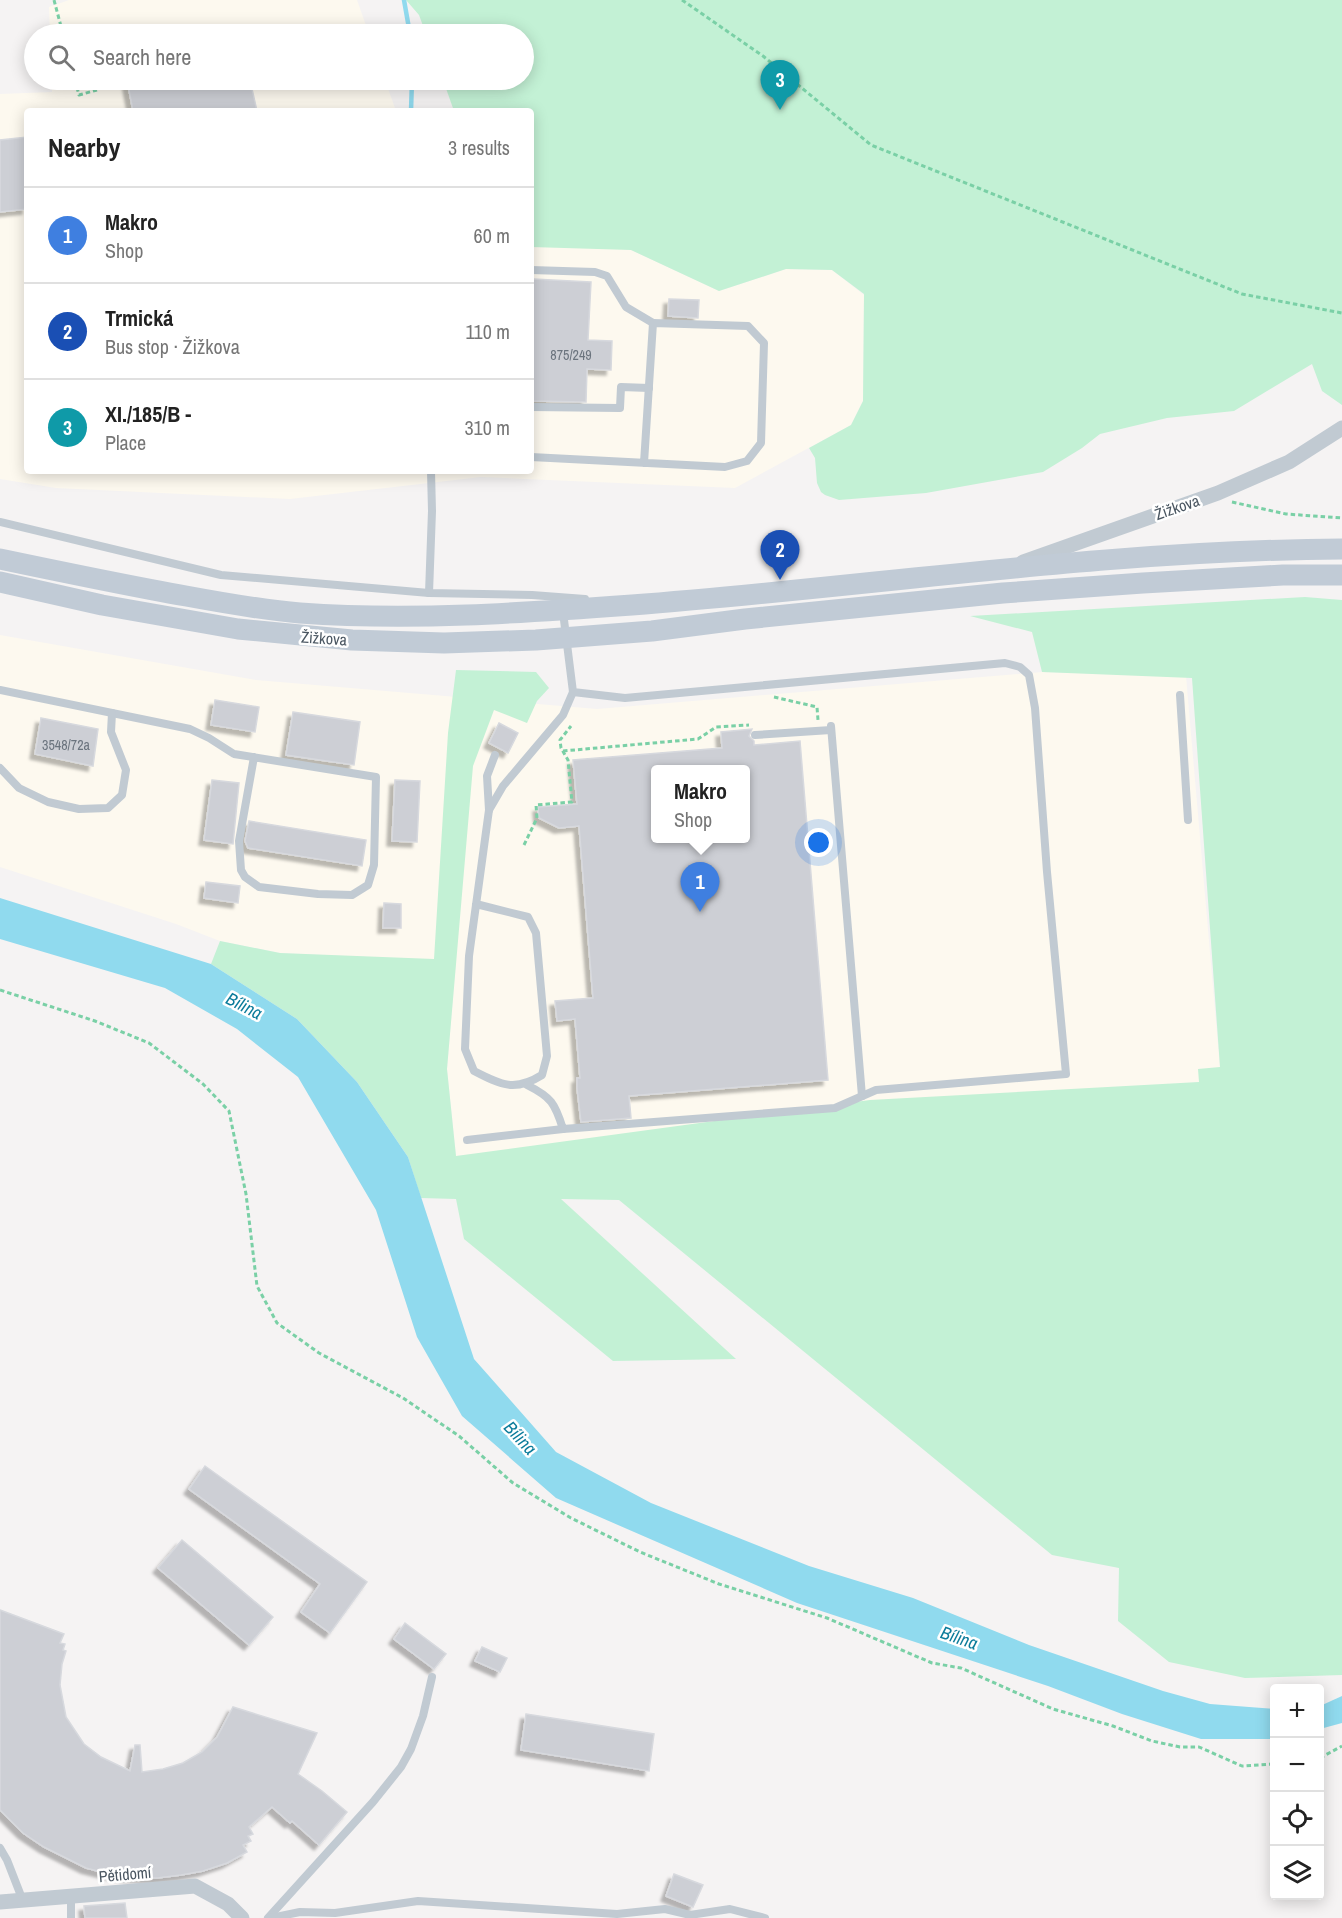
<!DOCTYPE html>
<html lang="en">
<head>
<meta charset="utf-8">
<style>
  body { margin:0; font-family:"Archivo Narrow",sans-serif; background:#f6f6f6; color:#222 }
  .controls { position:absolute; right:18px; bottom:18px; display:grid; overflow:hidden; border-radius:6px; box-shadow:0 3px 15px #0003 }
  .controls button { width:54px; height:54px; display:grid; place-items:center; padding:0; border:0; border-bottom:2px solid #e0e0e0; background:#fff; color:#222; font:30px sans-serif }
  .you { position:absolute; left:819px; top:843px; width:21px; height:21px; margin:-15px; border:4px solid #fff; border-radius:50%; background:#1a73e8; box-shadow:0 0 0 9px #1a73e833 }
  .badge { display:grid; place-items:center; width:39px; height:39px; border-radius:50%; background:#1a73e8; color:#fff; font-size:20px; font-weight:700 }
  .pin { position:absolute; translate:-50% -50px; filter:drop-shadow(0 2px 3px #0008) }
  .pin::after { content:''; position:absolute; top:32px; width:21px; height:18px; background:inherit; clip-path:polygon(0 0,100% 0,50% 100%) }
  .popup { position:absolute; left:651px; top:765px; width:99px; height:78px; box-sizing:border-box; display:grid; place-content:center; border-radius:6px; background:#fff; filter:drop-shadow(0 2px 4px #0005); font-size:20px; white-space:nowrap; color:#767676 }
  .popup b { font-size:22px; color:#222 }
  .popup::after { content:''; position:absolute; left:50%; top:100%; margin-left:-12px; border:12px solid transparent; border-top-color:#fff }
  .list { margin:0; padding:0; list-style:none }
  h2 { display:flex; justify-content:space-between; align-items:center; height:78px; margin:0; padding:0 24px; font-size:26px }
  h2 small { font-size:20px; font-weight:400; color:#767676 }
  .list li { display:grid; grid-template-columns:39px 1fr auto; gap:18px; align-items:center; box-sizing:border-box; height:96px; padding:0 24px; border-top:2px solid #e0e0e0 }
  .list b { display:block; font-size:22px; white-space:nowrap }
  .list p { margin:0; font-size:20px; white-space:nowrap; color:#767676 }
  .list em { font-size:20px; font-style:normal; color:#767676 }
  .icon { flex:none; width:33px; height:33px; fill:none; stroke:currentColor; stroke-width:2; stroke-linecap:round; stroke-linejoin:round }
  .map { position:relative; flex:none; width:1342px; height:1918px; overflow:hidden }
  .search { position:absolute; background:#fff; box-shadow:0 3px 15px #0003; left:24px; top:24px; width:510px; height:66px; display:flex; align-items:center; gap:15px; box-sizing:border-box; padding:0 21px; border-radius:33px; color:#767676; font-size:22px }
  .panel { position:absolute; background:#fff; box-shadow:0 3px 15px #0003; left:24px; top:108px; width:510px; height:366px; border-radius:6px }
  .map>svg:first-child { display:block }
  .commercial { fill:#fdf9ef; fill-rule:evenodd }
  .green { fill:#c3f1d5 }
  .water { fill:#90daee }
  .lines { fill:none; stroke-linecap:round; stroke-linejoin:round }
  .stream { stroke:#90daee; stroke-width:4.5 }
  .building { fill:#cdcfd5; stroke:#d7d9de; stroke-width:1.5; fill-rule:evenodd; filter:url(#shadow) }
  .path { stroke:#7ad0a6; stroke-width:3; stroke-dasharray:4.5 3; stroke-linecap:butt }
  .lane { stroke:#c1cad2; stroke-width:8 }
  .street { stroke:#c1cad2; stroke-width:15 }
  .secondary { stroke:#c1cbd6; stroke-width:21 }
  .labels { text-anchor:middle; stroke-width:5; stroke-linejoin:round; paint-order:stroke }
  .number-label { font-size:14px; fill:#6b747e }
  .street-label { font-size:16px; fill:#4a5661; stroke:#fff }
  .water-label { font-size:18px; font-style:italic; fill:#0c7c9b; stroke:#fff }
</style>
</head>
<body>
<div class="map">
<svg width="1342" height="1918" viewBox="0 0 1342 1918">
  <defs>
    <filter id="shadow"><feDropShadow dx="-5" dy="5" stdDeviation="1.5" flood-color="#0004"/></filter>
  </defs>
  <rect width="100%" height="100%" fill="#f5f3f3"/>
  <g class="commercial">
    <polygon points="69,0 357,0 369,34 50,34 49,7"/>
    <polygon points="52,80 385,80 396,111 27,111 27,471 531,471 531,237 631,250 719,291 786,269 832,270 864,295 863,401 851,425 735,488 481,477 290,499 56,488 0,479 0,94 52,92"/>
    <path d="M0,635L256,680L597,709L1042,672L1186,676L1220,1068L1200,1082L456,1156L447,1069L456,961L280,953L220,941L176,924L0,867ZM655,770H745V838H655Z"/>
  </g>
  <g class="green">
    <polygon points="406,0 1342,0 1342,405 1322,391 1312,364 1234,411 1167,418 1100,434 1082,448 1043,472 926,493 839,500 825,495 821,492 817,483 815,458 809,448 851,425 863,401 864,294 832,270 786,269 719,291 631,250 531,247 531,111 454,111 443,80 524,80 524,34 426,34 419,15"/>
    <polygon points="1305,597 1342,600 1342,1675 1245,1678 1169,1662 1118,1621 1119,1568 1052,1555 619,1200 561,1199 736,1359 613,1361 464,1239 456,1199 421,1198 408,1157 357,1082 297,1019 211,964 220,941 280,953 434,959 448,733 456,670 536,672 549,688 537,701 527,723 494,710 473,766 447,1069 456,1156 870,1100 1199,1082 1198,1069 1220,1067 1192,678 1042,672 1032,632 970,616"/>
  </g>
  <g class="water">
    <polygon points="0,898 211,964 297,1019 357,1082 408,1157 474,1359 556,1452 651,1503 809,1566 913,1598 1029,1645 1163,1691 1210,1704 1274,1709 1274,1739 1201,1739 1122,1714 1048,1686 797,1603 556,1498 462,1416 417,1337 376,1210 298,1077 237,1029 165,988 0,939"/>
    <polygon points="1342,1696 1342,1723 1320,1729 1320,1706"/>
  </g>
  <g class="lines">
    <g class="stream">
      <polyline points="404,0 410,34"/>
      <polyline points="411,111 412,80"/>
    </g>
  </g>
  <g class="building">
    <polygon points="127,80 250,80 257,111 133,111"/>
    <polygon points="27,137 27,209 0,212 0,140"/>
    <polygon points="533,279 591,282 588,340 612,341 611,370 587,369 586,402 531,401"/>
    <polygon points="669,299 699,300 698,318 668,316"/>
    <polygon points="215,700 259,707 255,732 211,725"/>
    <polygon points="293,712 360,722 354,765 286,755"/>
    <polygon points="41,718 98,729 93,766 35,754"/>
    <polygon points="499,723 518,733 508,753 489,743"/>
    <path d="M752,729L749,736L754,741V745L800,741L828,1080L629,1096L631,1118L581,1122L577,1088V1078H580L575,1019L557,1021L555,1001L593,998L579,826L559,828L539,818L538,807L577,804L573,760L722,748L721,732ZM655,770H745V838H655Z"/>
    <polygon points="212,780 239,783 233,844 204,840"/>
    <polygon points="395,780 420,781 417,842 392,841"/>
    <polygon points="249,821 366,840 362,866 248,848 245,841"/>
    <polygon points="206,882 240,886 238,903 204,898"/>
    <polygon points="384,903 401,904 401,928 383,928"/>
    <polygon points="205,1466 367,1582 330,1633 301,1612 320,1584 189,1489"/>
    <polygon points="182,1540 273,1617 249,1645 158,1568"/>
    <polygon points="0,1610 64,1634 60,1643 65,1644 63,1650 66,1651 62,1664 60,1685 66,1717 84,1744 101,1757 130,1771 135,1745 140,1745 142,1772 163,1769 183,1763 202,1752 217,1737 233,1707 317,1733 298,1774 322,1791 347,1812 319,1845 292,1821 290,1823 272,1807 249,1827 253,1834 248,1836 251,1841 243,1845 247,1852 227,1863 203,1871 181,1875 157,1878 129,1877 109,1874 86,1868 44,1847 23,1833 0,1810"/>
    <polygon points="405,1623 446,1654 434,1669 394,1639"/>
    <polygon points="482,1647 507,1658 500,1672 475,1661"/>
    <polygon points="526,1714 654,1734 649,1771 521,1750"/>
    <polygon points="674,1874 703,1885 693,1907 666,1896"/>
    <polygon points="125,1903 127,1918 85,1918 84,1906"/>
  </g>
  <g class="lines">
    <g class="path">
      <polyline points="54,0 63,34"/>
      <polyline points="682,0 763,56 871,145 1242,294 1342,313"/>
      <polyline points="75,80 79,95 97,90"/>
      <polyline points="1232,502 1286,514 1342,518"/>
      <polyline points="774,697 817,707 818,720"/>
      <polyline points="563,751 698,739 716,727 749,725"/>
      <polyline points="524,845 537,818 536,805 572,802 568,760 561,748 560,740 571,726"/>
      <polyline points="0,990 95,1021 149,1043 203,1084 229,1111 246,1194 257,1286 277,1323 319,1353 403,1398 459,1436 513,1483 571,1518 640,1552 719,1584 827,1618 932,1663 961,1668 1053,1709 1113,1726 1152,1741 1180,1747 1199,1747 1242,1766 1274,1764"/>
      <polyline points="1320,1758 1342,1746"/>
    </g>
    <g class="lane">
      <polyline points="531,270 595,272 607,276 626,307 653,323"/>
      <polyline points="531,407 620,408 621,387 649,388"/>
      <polyline points="531,457 725,467 747,461 761,443 764,343 748,326 653,323 644,463"/>
      <polyline points="0,522 221,575 429,593 532,595 585,599"/>
      <polyline points="429,593 432,511 431,471"/>
      <polyline points="0,690 190,729 209,738 234,754 376,777 374,865 368,885 352,895 318,894 259,887 245,877 241,870 239,841 254,757"/>
      <polyline points="1180,695 1188,820"/>
      <polyline points="831,726 862,1096"/>
      <polyline points="755,735 831,730"/>
      <polyline points="0,768 19,788 48,802 79,809 108,808 122,795 126,770 111,732 112,713"/>
      <polyline points="489,810 487,776 495,755"/>
      <path d="M476,904L528,917L536,933L547,1056L542,1075C515,1092 501,1085 474,1071L465,1049L469,956L489,810L503,786L563,715L573,692"/>
      <path d="M527,1085C551,1097 555,1103 563,1129L835,1108L876,1090L1066,1074L1047,872L1035,708L1029,675L1020,667L1005,663L625,698L573,692L563,612"/>
      <polyline points="467,1140 563,1129"/>
      <polyline points="0,1848 7,1860 23,1901"/>
      <polyline points="71,1896 71,1918"/>
      <polyline points="268,1918 373,1802 401,1767 411,1749 423,1716 432,1677"/>
      <polyline points="271,1918 300,1912 335,1913 418,1901 617,1914 665,1909 690,1915 730,1909 765,1918"/>
    </g>
    <g class="street">
      <polyline points="1023,562 1218,493 1289,462 1342,428"/>
      <polyline points="0,1902 195,1886 228,1904 242,1918"/>
    </g>
    <g class="secondary">
      <path d="M0,559C62,572 124,585 186,596C224,603 262,610 300,613C411,621 522,613 632,605C869,587 1105,550 1342,549"/>
      <polyline points="0,582 102,605 238,629 352,640 444,643 536,640 652,631 745,619 1003,593 1143,583 1283,575 1342,575"/>
    </g>
  </g>
  <g class="labels">
    <g class="number-label">
      <text x="571" y="360">875/249</text>
      <text x="66" y="750">3548/72a</text>
    </g>
    <g class="street-label">
      <text transform="translate(1177 507) rotate(-19)" y="6">Žižkova</text>
      <text transform="translate(324 638) rotate(4)" y="6">Žižkova</text>
      <text transform="translate(125 1874) rotate(-5)" y="6">Pětidomí</text>
    </g>
    <g class="water-label">
      <text transform="translate(244 1006) rotate(27)" y="6">Bílina</text>
      <text transform="translate(520 1438) rotate(47)" y="6">Bílina</text>
      <text transform="translate(959 1638) rotate(19)" y="6">Bílina</text>
    </g>
  </g>
</svg>
<div class="controls">
<button>+</button>
<button>−</button>
<button><svg class="icon" aria-label="locate" viewBox="0 0 24 24"><circle cx="12" cy="12" r="6"/><path d="M12 2v4M12 18v4M2 12h4M18 12h4"/></svg></button>
<button><svg class="icon" aria-label="layers" viewBox="0 0 24 24"><path d="M12 4l9 5-9 5-9-5zM3 14l9 5 9-5"/></svg></button>
</div>
<div class="you"></div>
<div class="pin badge" style="left:700px;top:912px;background:#3f7fe0">1</div>
<div class="popup"><b>Makro</b>Shop</div>
<div class="pin badge" style="left:780px;top:580px;background:#1a4fb4">2</div>
<div class="pin badge" style="left:780px;top:110px;background:#0f9aa8">3</div>
<div class="search"><svg class="icon" aria-label="search" viewBox="0 0 24 24"><circle cx="10" cy="10" r="6"/><path d="M15 15l6 6"/></svg>Search here</div>
<section class="panel">
<h2>Nearby<small>3 results</small></h2>
<ul class="list">
<li><span class="badge" style="background:#3f7fe0">1</span><div><b>Makro</b><p>Shop</p></div><em>60 m</em></li>
<li><span class="badge" style="background:#1a4fb4">2</span><div><b>Trmická</b><p>Bus stop · Žižkova</p></div><em>110 m</em></li>
<li><span class="badge" style="background:#0f9aa8">3</span><div><b>XI./185/B -</b><p>Place</p></div><em>310 m</em></li>
</ul>
</section>
</div>
</body>
</html>
